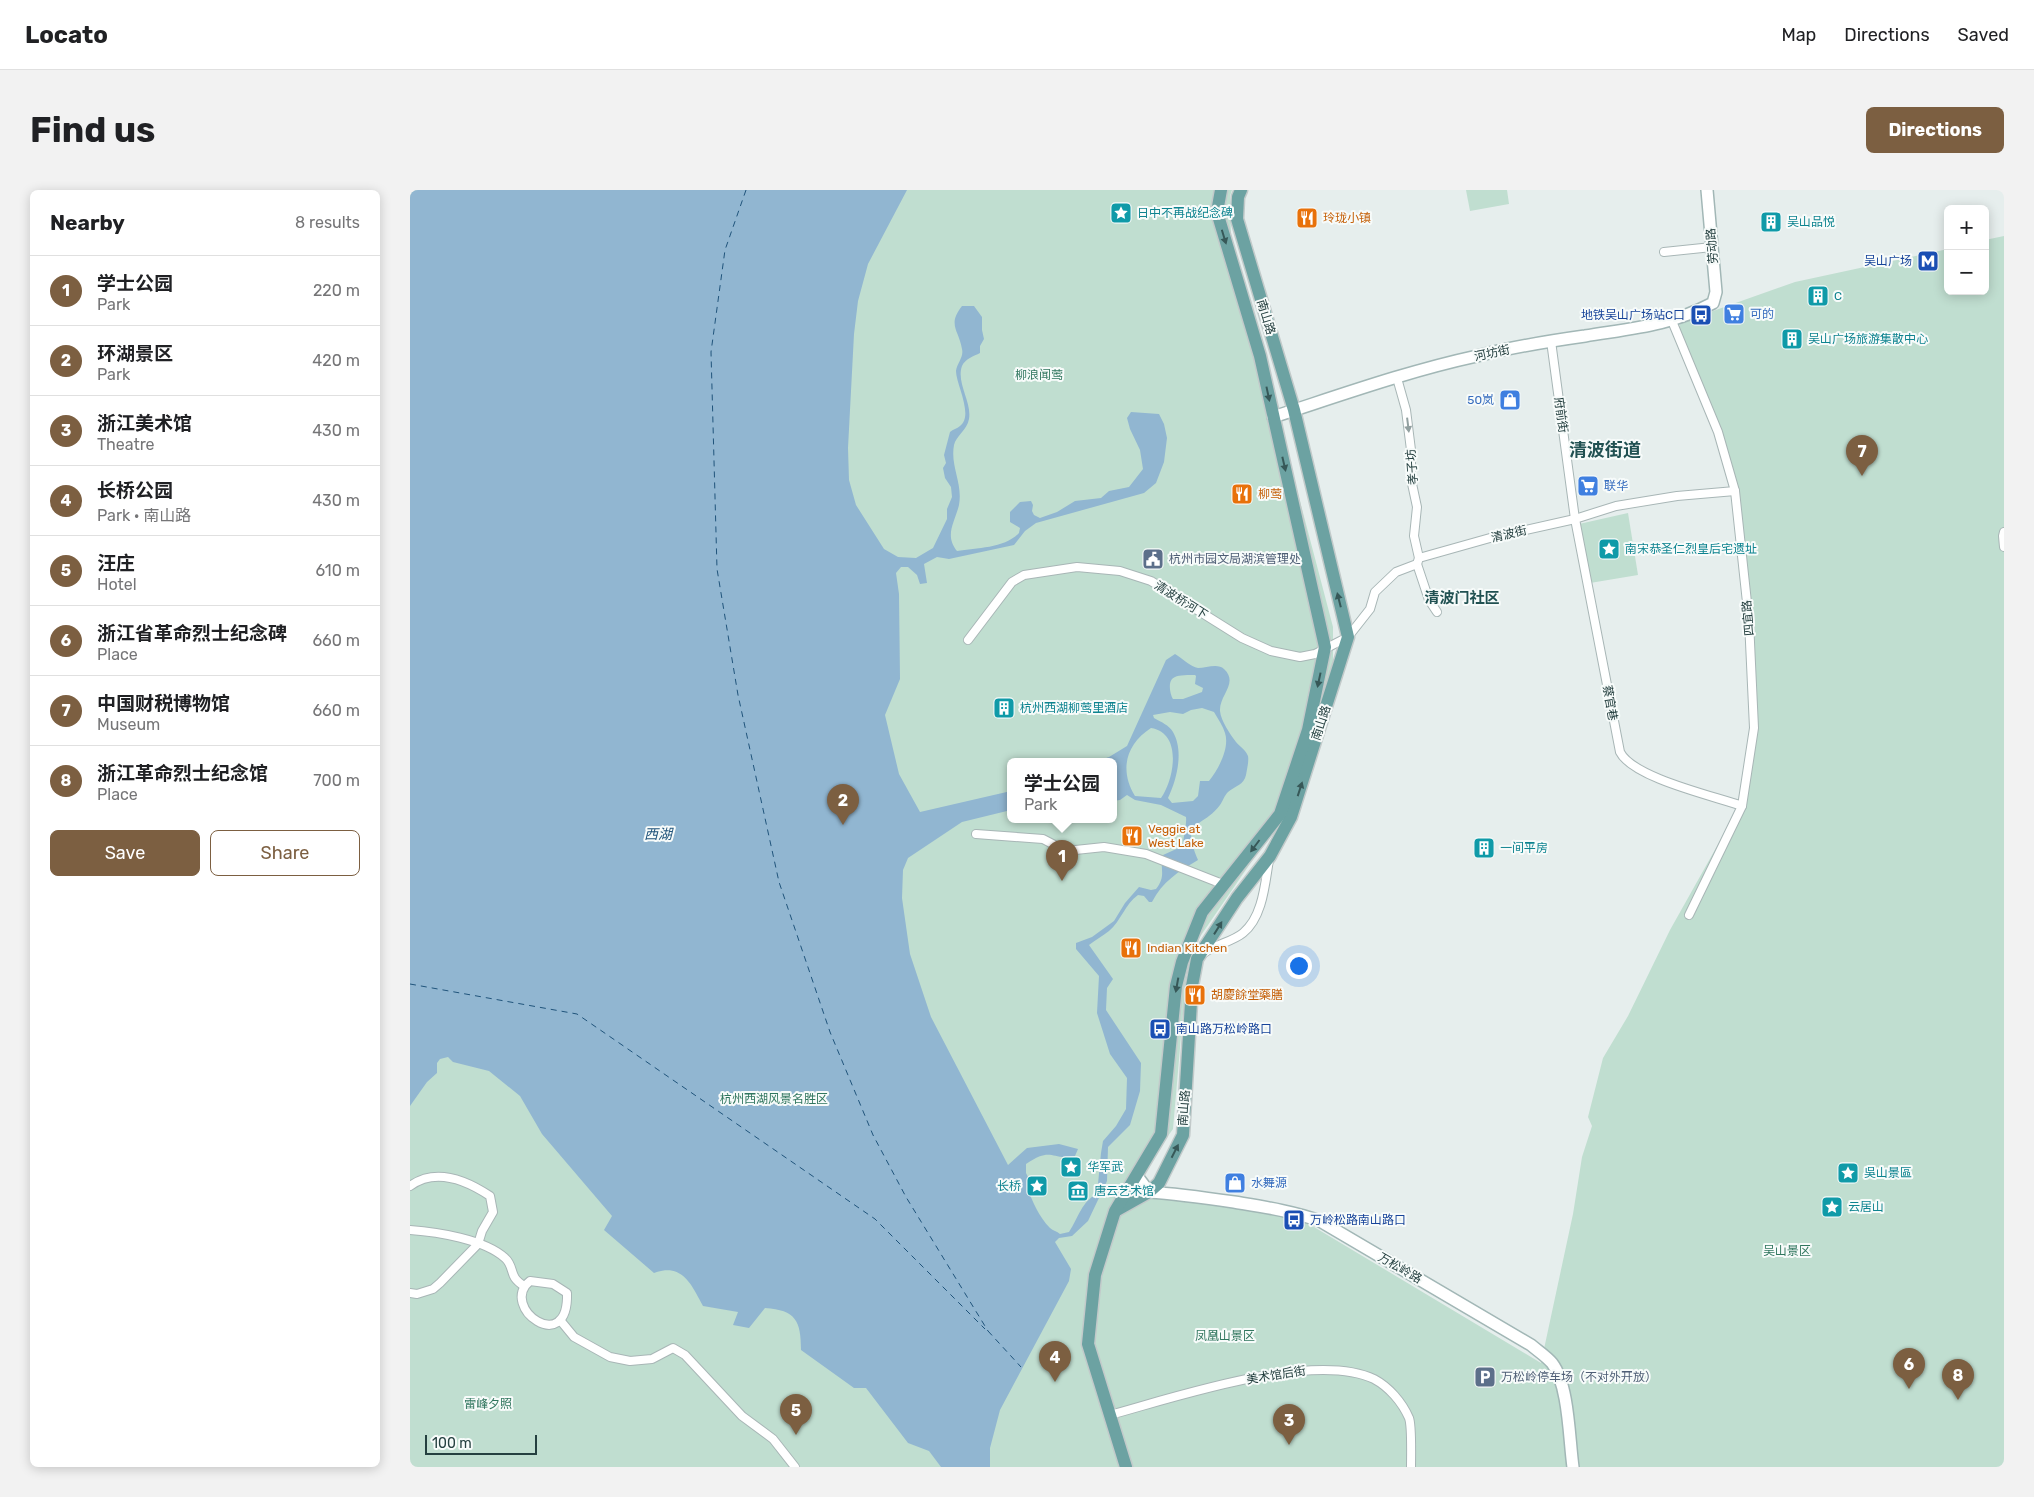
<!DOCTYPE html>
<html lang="en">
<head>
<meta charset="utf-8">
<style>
  body { margin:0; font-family:Rubik,"Noto Sans SC",sans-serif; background:#f2f2f2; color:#202124 }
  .controls { position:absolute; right:15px; top:15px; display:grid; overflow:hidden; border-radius:8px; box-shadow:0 2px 12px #0003 }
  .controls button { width:45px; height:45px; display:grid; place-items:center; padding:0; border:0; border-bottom:1px solid #e0e0e0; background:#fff; color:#202124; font:25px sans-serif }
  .scale { position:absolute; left:15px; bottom:12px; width:112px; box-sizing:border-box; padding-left:5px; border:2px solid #254040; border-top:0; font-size:14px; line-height:18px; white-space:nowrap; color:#254040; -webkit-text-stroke:4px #f7fbfa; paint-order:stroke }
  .you { position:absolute; left:888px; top:775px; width:18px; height:18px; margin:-12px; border:4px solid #fff; border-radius:50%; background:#1a73e8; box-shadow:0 0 0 8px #1a73e833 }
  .badge { display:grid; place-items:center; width:32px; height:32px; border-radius:50%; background:#7c5f41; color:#fff; font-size:16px; font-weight:700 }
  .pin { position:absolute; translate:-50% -41px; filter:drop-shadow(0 1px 2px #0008) }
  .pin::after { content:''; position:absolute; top:26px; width:18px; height:15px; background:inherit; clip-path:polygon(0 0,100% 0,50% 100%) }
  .popup { position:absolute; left:597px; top:568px; width:110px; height:65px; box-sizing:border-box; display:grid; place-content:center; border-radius:8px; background:#fff; filter:drop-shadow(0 1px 4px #0005); font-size:16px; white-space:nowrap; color:#757577 }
  .popup b { font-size:19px; color:#202124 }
  .popup::after { content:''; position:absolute; left:50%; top:100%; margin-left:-10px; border:10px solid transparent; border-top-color:#fff }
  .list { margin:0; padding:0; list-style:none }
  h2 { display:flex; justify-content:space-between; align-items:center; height:65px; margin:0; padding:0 20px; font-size:21px }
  h2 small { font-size:16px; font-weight:400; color:#757577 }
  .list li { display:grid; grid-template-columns:32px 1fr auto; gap:15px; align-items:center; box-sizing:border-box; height:70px; padding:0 20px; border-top:1px solid #e0e0e0 }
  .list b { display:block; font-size:19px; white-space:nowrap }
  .list p { margin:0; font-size:16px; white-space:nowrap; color:#757577 }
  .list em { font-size:16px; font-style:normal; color:#757577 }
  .actions { display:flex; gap:10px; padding:15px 20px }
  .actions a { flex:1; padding:11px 0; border:1px solid #7c5f41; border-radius:8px; text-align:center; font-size:18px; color:#7c5f41 }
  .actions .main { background:#7c5f41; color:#fff }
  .map { position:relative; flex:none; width:1594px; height:1277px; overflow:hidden; border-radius:8px }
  header { display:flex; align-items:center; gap:30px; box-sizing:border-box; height:70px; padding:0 25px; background:#fff; border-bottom:1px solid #e0e0e0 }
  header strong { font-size:24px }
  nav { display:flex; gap:28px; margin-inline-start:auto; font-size:18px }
  .intro { display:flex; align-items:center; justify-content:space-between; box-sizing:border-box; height:120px; padding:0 30px }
  h1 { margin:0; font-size:35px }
  .button { padding:12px 22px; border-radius:8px; background:#7c5f41; color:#fff; font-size:18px; font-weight:700 }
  main { display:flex; gap:30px; padding:0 30px }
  aside { flex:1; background:#fff; border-radius:8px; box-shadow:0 2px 12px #0003 }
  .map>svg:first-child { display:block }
  .green { fill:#c0ded0; fill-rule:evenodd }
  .water { fill:#91b6d1; fill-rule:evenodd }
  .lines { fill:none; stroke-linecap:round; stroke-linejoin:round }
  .ferry { stroke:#20547b; stroke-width:1; stroke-dasharray:6 5; stroke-linecap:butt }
  .street-casing { stroke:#a8b6b6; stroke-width:10 }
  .secondary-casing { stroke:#a2b7b6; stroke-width:14 }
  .primary-casing { stroke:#c2caca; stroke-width:15 }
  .street { stroke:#fff; stroke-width:8 }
  .secondary { stroke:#fff; stroke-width:11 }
  .primary { stroke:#6ca2a2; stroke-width:12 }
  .oneway { fill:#375858 }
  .oneway2 { fill:#92a0a0 }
  .labels { text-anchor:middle; stroke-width:4; stroke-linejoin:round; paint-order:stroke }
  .culture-label { font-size:12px; fill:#0d838f; stroke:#f7fbfa; text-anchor:start }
  .food-label { font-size:12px; fill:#c56008; stroke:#f7fbfa; text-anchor:start }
  .street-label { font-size:12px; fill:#254040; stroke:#f7fbfa }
  .transit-label { font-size:12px; fill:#164399; stroke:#f7fbfa; text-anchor:end }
  .shop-label { font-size:12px; fill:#366cbe; stroke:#f7fbfa; text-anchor:start }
  .park-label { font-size:12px; fill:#30765e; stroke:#f7fbfa }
  .service-label { font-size:12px; fill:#4e5e75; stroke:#f7fbfa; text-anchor:start }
  .water-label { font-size:14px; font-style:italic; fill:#20547b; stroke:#f7fbfa }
  .quarter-label { font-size:15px; font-weight:bold; fill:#215152; stroke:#f7fbfa }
  .district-label { font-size:18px; font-weight:bold; fill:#215152; stroke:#f7fbfa }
</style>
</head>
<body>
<header>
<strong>Locato</strong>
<nav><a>Map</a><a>Directions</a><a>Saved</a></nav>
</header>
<div class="intro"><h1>Find us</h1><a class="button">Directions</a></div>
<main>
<aside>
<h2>Nearby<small>8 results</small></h2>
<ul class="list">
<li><span class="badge">1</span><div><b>学士公园</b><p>Park</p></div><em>220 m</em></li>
<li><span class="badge">2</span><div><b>环湖景区</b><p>Park</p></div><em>420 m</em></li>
<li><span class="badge">3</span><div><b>浙江美术馆</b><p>Theatre</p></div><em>430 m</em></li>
<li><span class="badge">4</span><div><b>长桥公园</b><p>Park · 南山路</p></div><em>430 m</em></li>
<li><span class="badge">5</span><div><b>汪庄</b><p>Hotel</p></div><em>610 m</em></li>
<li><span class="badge">6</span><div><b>浙江省革命烈士纪念碑</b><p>Place</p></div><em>660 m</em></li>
<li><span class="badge">7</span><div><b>中国财税博物馆</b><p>Museum</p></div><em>660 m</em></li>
<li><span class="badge">8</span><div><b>浙江革命烈士纪念馆</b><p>Place</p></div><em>700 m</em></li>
</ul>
<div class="actions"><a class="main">Save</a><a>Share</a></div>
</aside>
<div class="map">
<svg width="1594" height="1277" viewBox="0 0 1594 1277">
  <rect width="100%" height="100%" fill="#e6eeed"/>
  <g class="green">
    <path d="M0,0H822L820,6L821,48L923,437V477L879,617L785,754L777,777L763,939L717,1003L852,1021L899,1034L1131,1173L1163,1024L1172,967L1182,936L1178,927L1193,868L1218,826L1260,740L1320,633L1336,601L1345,500L1318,268L1265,142L1272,132L1385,92L1538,59V101H1575V50L1594,46V1277H0ZM601,572H703V630H601Z"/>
    <polygon points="1056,0 1097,0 1099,14 1060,21"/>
    <polygon points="1218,323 1228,385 1180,393 1169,334"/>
  </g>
  <path class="water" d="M0,0H497L458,74L448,111L444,144L438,258L439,290L446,315L474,359L488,367L506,368L523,358L537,329V319L542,307L541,297L535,288L533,278L536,273L534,265L540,242C543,239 547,239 550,236C564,226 546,194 546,181C547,173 554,167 552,159C549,140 537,135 552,116H564L572,127V140L574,149L570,156V163C564,166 555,169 552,176C546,193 562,212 559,229C557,240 546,246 544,255C540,276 553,293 549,315C545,332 534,345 547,361C567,358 595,358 609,343L610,338L600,332V322L610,312L621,311L623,315L622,321L624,325L630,328L647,322L665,311L691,308L699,301L719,297L733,279L730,260L720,239L717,228L721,222L749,224L754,234L757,248L754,272L746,293L734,303L626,333L615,341L604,355L539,369L527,367L514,374L517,393L510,394L507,385L498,377H491L486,383L489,404L490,489L475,525L489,584L510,622L601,601V620L552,632L498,668L493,680L492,708L500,764L521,827L598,975L617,958L649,954L668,959L665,966C640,971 643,956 616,974V983L621,993L617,998C623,1012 629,1027 640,1038C643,1041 647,1041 650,1044L659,1042C668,1028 672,1011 687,1004L691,963L693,951L706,936L716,919L717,888L700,864L687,823L689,786L666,759V753L682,747L704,731L715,713L729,697L741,700L746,699C757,685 749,679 753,665L773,656C773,646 777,636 776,627L751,615L725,610L717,605L710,610L703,611V572H685L699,567L717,556L756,470L765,464C772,468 781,477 788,478C796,478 808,473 814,479C829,493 809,505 810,521C811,531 820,544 826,552C830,557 835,559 838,566C839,571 837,579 836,585C834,595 825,596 818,602C814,606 813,611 810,615C791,640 770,628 788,670C769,681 752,692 742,712H739L734,706L728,705C715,714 711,731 699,741C693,746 685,750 679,755L703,789L697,798L696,820L731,873L730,901L720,935L698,957L697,991L678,1031L662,1046L649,1048L645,1052L661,1079L659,1091L590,1220L580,1258V1277H531L519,1261L498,1253L456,1198H444L391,1160C391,1131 386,1120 355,1118L339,1138L323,1135L328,1122L293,1116C282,1095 272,1072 244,1083L194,1040L202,1026L132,944L110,906L79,881L43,872L38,867L30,869L27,873V883L17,892L0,916ZM785,485L786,486L785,494L793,498L792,502L773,509H763C760,504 757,490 765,487C769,485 779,485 785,485ZM792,518L804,522C808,529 813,536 815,543C820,558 808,580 799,591H790L788,606L783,611L762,613L758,608C767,589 774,561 763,542C759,535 751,532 744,528L743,525L760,522L773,524L781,520ZM741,538C773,543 764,590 751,608L725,606C709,580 716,554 741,538Z"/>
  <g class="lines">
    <g class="ferry">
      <polyline points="336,0 315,60 301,162 307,379 328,505 369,692 420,842 463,945 496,1007 578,1141"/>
      <polyline points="0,794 167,824 465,1029 575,1139"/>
      <polyline points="578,1141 611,1177"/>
    </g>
    <g class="street-casing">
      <g id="street">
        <polyline points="1254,62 1302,57"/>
        <polyline points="1262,131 1308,242 1325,301 1339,431 1344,538 1332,616 1279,725"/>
        <path d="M1141,151L1165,329L1210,562C1223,588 1304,606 1332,616"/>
        <polyline points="987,188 996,220 1001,260 1001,289 1007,317 1004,346 1009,368"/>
        <polyline points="1594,342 1593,346 1594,357"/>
        <polyline points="1007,374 1019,410 1027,422"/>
        <polyline points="558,450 602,392 614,385 667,377 710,381 741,391 832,448 861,461 890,467 905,464 938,447 960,419 965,402 986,382 1007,374 1009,368 1080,348 1165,329 1206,316 1267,306 1325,301"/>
        <polyline points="566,644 633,649 656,661 694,657 736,664 815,695"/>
        <path d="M794,763C806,754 822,752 833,743C853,727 855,693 859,670"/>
        <path d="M0,996C26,977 56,990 80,1006L83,1022L72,1041L68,1054L30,1093L23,1099L7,1104L0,1103"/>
        <path d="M0,1040C27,1042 74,1049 95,1068C102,1074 101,1082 105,1088C107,1091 111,1094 114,1096"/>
        <path d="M120,1091L143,1094L157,1103C159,1168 88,1117 120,1091Z"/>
        <polyline points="150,1130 164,1147 200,1167 220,1171 242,1169 263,1158 275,1165 332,1226 363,1249 385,1277"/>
        <path d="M700,1225C763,1208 904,1160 964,1189C979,1197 992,1212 999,1228C1002,1236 1001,1266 1001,1277"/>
      </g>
    </g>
    <g class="secondary-casing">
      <g id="secondary">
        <path d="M863,227C931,205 998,181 1067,166C1103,157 1139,151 1175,146C1224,138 1259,136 1303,113L1306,102L1297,0"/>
        <path d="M727,986L739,1002C768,1004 796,1008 824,1012C854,1017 882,1021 910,1031L1121,1155C1128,1161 1136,1166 1142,1173C1159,1195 1159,1249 1163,1277"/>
      </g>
    </g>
    <g class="primary-casing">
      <g id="primary">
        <polyline points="707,1020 739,1002 749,993 773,945 782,796 787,769 827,708 860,666 881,627 938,447 884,220 827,29 828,7 831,0"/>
        <polyline points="716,1277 678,1154 685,1085 705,1021 751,944 766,796 772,772 792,722 870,624 898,540 915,457 850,166 807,22 811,0"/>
      </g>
    </g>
    <use href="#street" class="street"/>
    <use href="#secondary" class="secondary"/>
    <use href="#primary" class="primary"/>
  </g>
  <defs><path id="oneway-solid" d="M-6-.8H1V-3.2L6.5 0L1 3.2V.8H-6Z" transform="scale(1.25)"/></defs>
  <g class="oneway">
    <use href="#oneway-solid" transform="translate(814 47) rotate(73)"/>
    <use href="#oneway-solid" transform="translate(858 204) rotate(78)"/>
    <use href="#oneway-solid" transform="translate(874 274) rotate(77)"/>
    <use href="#oneway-solid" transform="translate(929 410) rotate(-104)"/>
    <use href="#oneway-solid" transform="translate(909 490) rotate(102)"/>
    <use href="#oneway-solid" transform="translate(890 599) rotate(-72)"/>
    <use href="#oneway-solid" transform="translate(845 656) rotate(127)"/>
    <use href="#oneway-solid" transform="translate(808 738) rotate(-58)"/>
    <use href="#oneway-solid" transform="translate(767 795) rotate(100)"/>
    <use href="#oneway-solid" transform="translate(765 961) rotate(-63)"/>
  </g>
  <use class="oneway2" href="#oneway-solid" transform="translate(998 235) rotate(83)"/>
  <defs>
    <g id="sight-square" transform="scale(1.125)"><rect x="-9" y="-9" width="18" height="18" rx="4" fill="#0f9aa8" stroke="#f7fbfa"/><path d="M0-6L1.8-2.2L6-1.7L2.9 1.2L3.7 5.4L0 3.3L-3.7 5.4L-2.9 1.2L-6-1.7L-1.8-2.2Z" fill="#fff"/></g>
    <g id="restaurant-square" transform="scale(1.125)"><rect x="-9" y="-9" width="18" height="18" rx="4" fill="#e8710a" stroke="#f7fbfa"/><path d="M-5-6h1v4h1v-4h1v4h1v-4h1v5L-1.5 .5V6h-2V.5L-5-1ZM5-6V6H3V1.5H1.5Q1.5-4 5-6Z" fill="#fff"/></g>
    <g id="building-square" transform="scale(1.125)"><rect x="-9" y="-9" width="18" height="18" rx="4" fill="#0f9aa8" stroke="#f7fbfa"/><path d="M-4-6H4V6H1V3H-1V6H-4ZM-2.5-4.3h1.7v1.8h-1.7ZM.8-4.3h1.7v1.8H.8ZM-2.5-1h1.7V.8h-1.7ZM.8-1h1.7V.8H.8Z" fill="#fff"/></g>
    <g id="metro-square" transform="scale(1.125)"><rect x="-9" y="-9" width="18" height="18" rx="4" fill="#1a4fb4" stroke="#f7fbfa"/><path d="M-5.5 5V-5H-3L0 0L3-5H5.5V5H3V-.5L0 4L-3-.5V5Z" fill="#fff"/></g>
    <g id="supermarket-square" transform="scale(1.125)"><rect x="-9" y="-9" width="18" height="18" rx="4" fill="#3f7fe0" stroke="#f7fbfa"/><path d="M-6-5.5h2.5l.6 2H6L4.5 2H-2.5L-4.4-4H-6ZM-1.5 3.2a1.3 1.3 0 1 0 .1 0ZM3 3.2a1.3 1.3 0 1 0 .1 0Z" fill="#fff"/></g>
    <g id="bus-square" transform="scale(1.125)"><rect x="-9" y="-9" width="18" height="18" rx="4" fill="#1a4fb4" stroke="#f7fbfa"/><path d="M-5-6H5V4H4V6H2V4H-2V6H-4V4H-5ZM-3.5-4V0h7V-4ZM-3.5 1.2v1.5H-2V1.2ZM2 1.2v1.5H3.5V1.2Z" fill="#fff"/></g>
    <g id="shop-square" transform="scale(1.125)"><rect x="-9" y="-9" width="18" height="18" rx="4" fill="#3f7fe0" stroke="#f7fbfa"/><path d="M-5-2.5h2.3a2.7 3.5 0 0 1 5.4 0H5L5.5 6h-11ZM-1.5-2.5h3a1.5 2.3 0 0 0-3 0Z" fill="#fff"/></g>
    <g id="civic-square" transform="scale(1.125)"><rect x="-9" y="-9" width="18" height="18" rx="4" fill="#5c6f8a" stroke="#f7fbfa"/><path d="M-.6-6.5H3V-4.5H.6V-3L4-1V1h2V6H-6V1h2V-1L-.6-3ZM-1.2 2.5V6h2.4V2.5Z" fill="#fff"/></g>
    <g id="museum-square" transform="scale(1.125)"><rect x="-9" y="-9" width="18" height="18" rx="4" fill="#0f9aa8" stroke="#f7fbfa"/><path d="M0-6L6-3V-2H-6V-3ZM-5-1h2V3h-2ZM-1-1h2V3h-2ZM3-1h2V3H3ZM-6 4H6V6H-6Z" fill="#fff"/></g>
    <g id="parking-square" transform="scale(1.125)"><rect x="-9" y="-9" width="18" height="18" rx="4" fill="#5c6f8a" stroke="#f7fbfa"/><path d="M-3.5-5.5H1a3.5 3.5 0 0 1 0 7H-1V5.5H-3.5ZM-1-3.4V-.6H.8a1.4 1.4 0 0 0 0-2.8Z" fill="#fff"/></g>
  </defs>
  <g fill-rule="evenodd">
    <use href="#sight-square" x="711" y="23"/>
    <use href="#restaurant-square" x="897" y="28"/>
    <use href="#building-square" x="1361" y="32"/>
    <use href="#metro-square" x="1518" y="71"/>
    <use href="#building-square" x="1408" y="106"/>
    <use href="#supermarket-square" x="1324" y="124"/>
    <use href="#bus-square" x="1291" y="125"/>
    <use href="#building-square" x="1382" y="149"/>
    <use href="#shop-square" x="1100" y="210"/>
    <use href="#supermarket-square" x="1178" y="296"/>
    <use href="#restaurant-square" x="832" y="304"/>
    <use href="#sight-square" x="1199" y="359"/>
    <use href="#civic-square" x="743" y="369"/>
    <use href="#building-square" x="594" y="518"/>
    <use href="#restaurant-square" x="722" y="646"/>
    <use href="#building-square" x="1074" y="658"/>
    <use href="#restaurant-square" x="721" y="758"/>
    <use href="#restaurant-square" x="785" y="805"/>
    <use href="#bus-square" x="750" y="839"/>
    <use href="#sight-square" x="661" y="977"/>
    <use href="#sight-square" x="1438" y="983"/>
    <use href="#shop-square" x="825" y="993"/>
    <use href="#sight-square" x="627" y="996"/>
    <use href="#museum-square" x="668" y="1001"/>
    <use href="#sight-square" x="1422" y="1017"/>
    <use href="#bus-square" x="884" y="1030"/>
    <use href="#parking-square" x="1075" y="1187"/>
  </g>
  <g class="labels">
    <g class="culture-label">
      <text x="727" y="27">日中不再战纪念碑</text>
      <text x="1377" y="36">吴山品悦</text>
      <text x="1424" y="110">C</text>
      <text x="1398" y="153">吴山广场旅游集散中心</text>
      <text x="1215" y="363">南宋恭圣仁烈皇后宅遗址</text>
      <text x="610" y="522">杭州西湖柳莺里酒店</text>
      <text x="1090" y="662">一间平房</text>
      <text x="677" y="981">华军武</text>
      <text x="1454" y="987">吳山景區</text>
      <text x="611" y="1000" text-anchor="end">长桥</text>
      <text x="684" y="1005">唐云艺术馆</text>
      <text x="1438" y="1021">云居山</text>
    </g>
    <g class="food-label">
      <text x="913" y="32">玲珑小镇</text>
      <text x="848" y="308">柳莺</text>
      <text x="738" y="643">Veggie at<tspan x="738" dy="14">West Lake</tspan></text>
      <text x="737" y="762">Indian Kitchen</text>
      <text x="801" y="809">胡慶餘堂藥膳</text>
    </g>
    <g class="street-label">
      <text transform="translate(1302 56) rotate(-95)" y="4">劳动路</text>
      <text transform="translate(856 127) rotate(73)" y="4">南山路</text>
      <text transform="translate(1082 163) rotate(-12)" y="4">河坊街</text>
      <text transform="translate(1151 225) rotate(82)" y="4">府前街</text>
      <text transform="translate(1002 277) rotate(-94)" y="4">孝子坊</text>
      <text transform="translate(1099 344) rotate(-13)" y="4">清波街</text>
      <text transform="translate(771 410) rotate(32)" y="4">清波桥河下</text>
      <text transform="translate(1338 428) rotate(-95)" y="4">四宜路</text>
      <text transform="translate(1200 513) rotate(80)" y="4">蔡官巷</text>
      <text transform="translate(911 533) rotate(-72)" y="4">南山路</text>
      <text transform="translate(774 918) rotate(-86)" y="4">南山路</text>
      <text transform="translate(990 1078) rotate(30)" y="4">万松岭路</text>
      <text transform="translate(866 1185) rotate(-9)" y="4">美术馆后街</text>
    </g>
    <g class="transit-label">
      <text x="1502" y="75">吴山广场</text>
      <text x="1275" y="129">地铁吴山广场站C口</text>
      <text x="766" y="843" text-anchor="start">南山路万松岭路口</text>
      <text x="900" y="1034" text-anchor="start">万岭松路南山路口</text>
    </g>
    <g class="shop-label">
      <text x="1340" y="128">可的</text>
      <text x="1084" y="214" text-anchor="end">50岚</text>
      <text x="1194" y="300">联华</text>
      <text x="841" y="997">水舞源</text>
    </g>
    <g class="park-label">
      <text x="629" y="189">柳浪闻莺</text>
      <text x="364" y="913">杭州西湖风景名胜区</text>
      <text x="1377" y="1065">吴山景区</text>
      <text x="815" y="1150">凤凰山景区</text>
      <text x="78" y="1218">雷峰夕照</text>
    </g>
    <g class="service-label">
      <text x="759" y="373">杭州市园文局湖滨管理处</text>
      <text x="1091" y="1191">万松岭停车场（不对外开放）</text>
    </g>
    <g class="water-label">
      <text x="248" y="649">西湖</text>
    </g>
    <g class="quarter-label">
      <text x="1052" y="413">清波门社区</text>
    </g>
    <g class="district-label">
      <text x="1195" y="266">清波街道</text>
    </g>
  </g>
</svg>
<div class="controls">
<button>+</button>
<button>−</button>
</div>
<div class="scale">100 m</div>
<div class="you"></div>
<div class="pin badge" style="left:652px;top:691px">1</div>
<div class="popup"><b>学士公园</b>Park</div>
<div class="pin badge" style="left:433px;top:635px">2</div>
<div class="pin badge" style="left:879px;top:1255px">3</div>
<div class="pin badge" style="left:645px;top:1192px">4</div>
<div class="pin badge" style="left:386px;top:1245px">5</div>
<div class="pin badge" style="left:1499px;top:1199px">6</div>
<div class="pin badge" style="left:1452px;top:286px">7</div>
<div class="pin badge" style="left:1548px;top:1210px">8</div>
</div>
</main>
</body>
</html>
